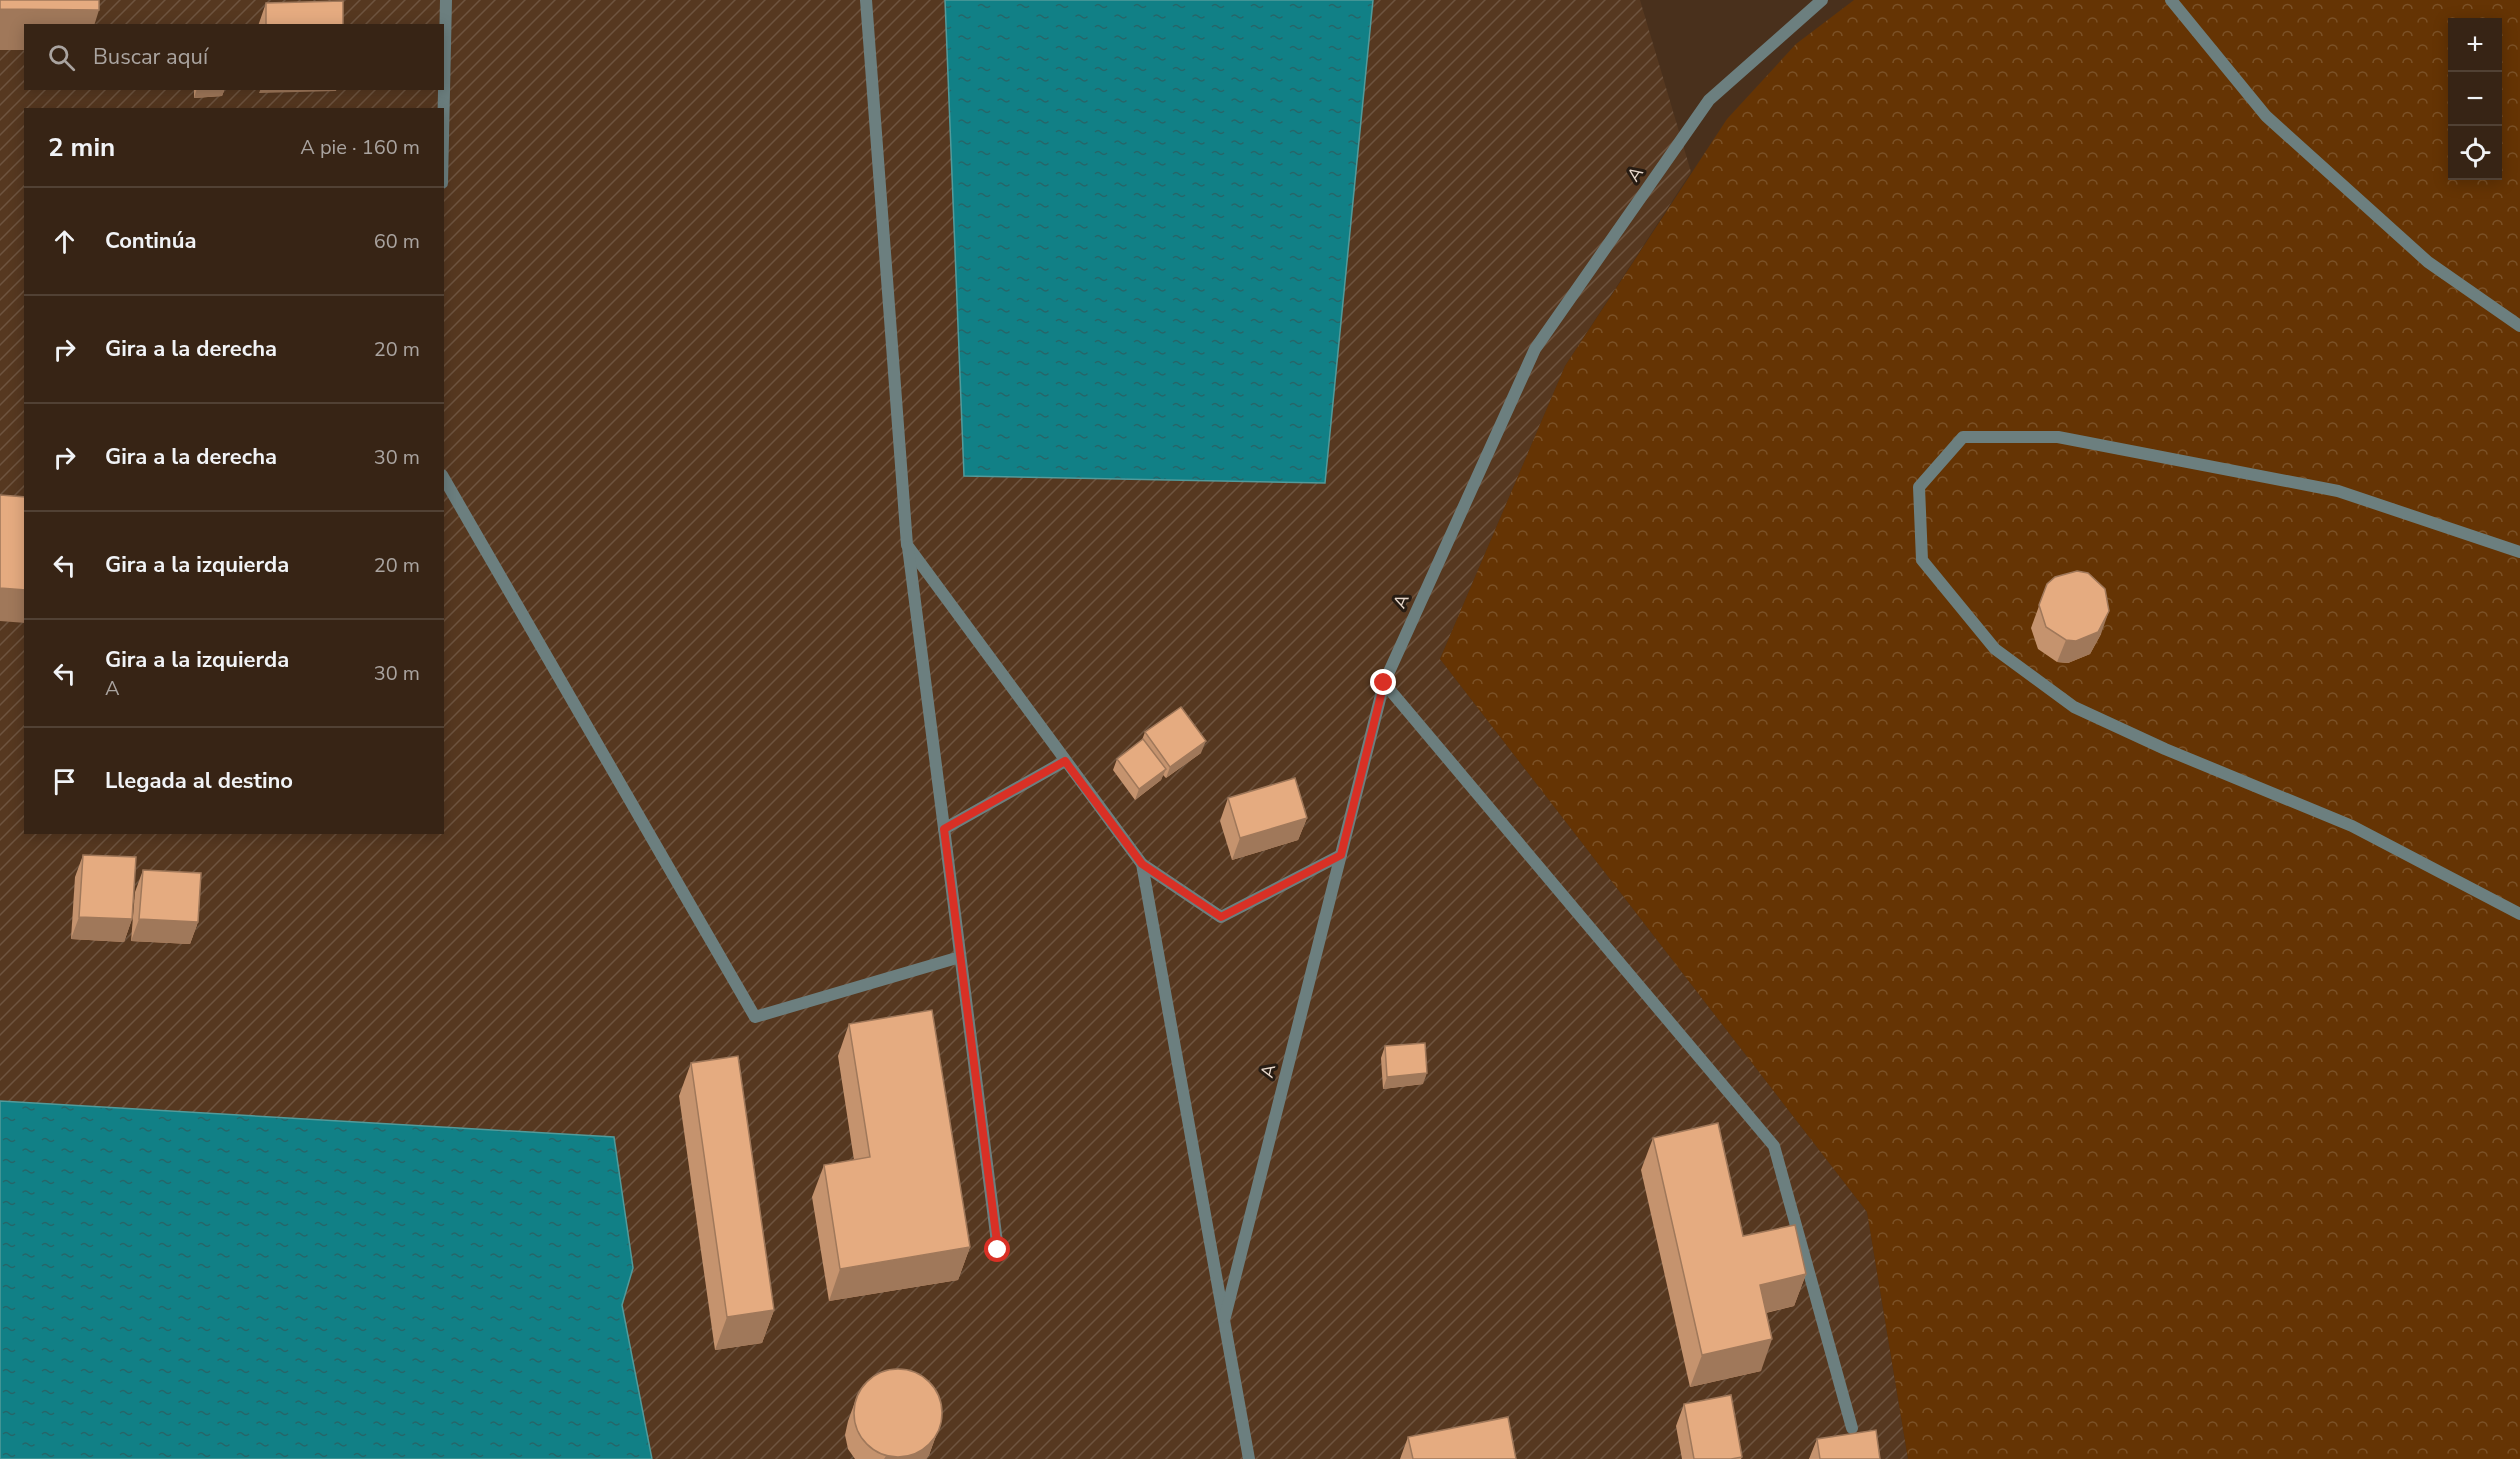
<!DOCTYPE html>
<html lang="es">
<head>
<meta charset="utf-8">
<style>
  body { margin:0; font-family:"Nunito Sans",sans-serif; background:#3e2c1e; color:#f1f3f6 }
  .controls { position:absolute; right:18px; top:18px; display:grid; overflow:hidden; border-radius:0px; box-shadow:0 3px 15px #0003 }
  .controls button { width:54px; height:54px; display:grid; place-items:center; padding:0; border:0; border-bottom:2px solid #514134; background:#372415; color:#f1f3f6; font:30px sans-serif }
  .stop { position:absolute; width:18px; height:18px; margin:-14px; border:4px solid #d93025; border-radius:50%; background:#fff }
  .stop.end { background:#d93025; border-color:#fff; box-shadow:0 2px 6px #0008 }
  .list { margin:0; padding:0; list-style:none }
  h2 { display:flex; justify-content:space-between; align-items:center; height:78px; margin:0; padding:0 24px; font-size:26px }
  h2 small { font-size:20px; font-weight:400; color:#aaa4a0 }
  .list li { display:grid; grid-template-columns:39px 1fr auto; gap:18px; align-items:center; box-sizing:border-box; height:108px; padding:0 24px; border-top:2px solid #514134 }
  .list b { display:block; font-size:22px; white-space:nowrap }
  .list p { margin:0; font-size:20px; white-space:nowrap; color:#aaa4a0 }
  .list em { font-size:20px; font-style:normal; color:#aaa4a0 }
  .icon { flex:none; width:33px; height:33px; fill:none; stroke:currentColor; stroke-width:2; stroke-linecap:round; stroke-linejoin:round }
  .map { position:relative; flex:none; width:2520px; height:1459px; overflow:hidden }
  .search { position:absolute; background:#372415; box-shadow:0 3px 15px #0003; left:24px; top:24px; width:420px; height:66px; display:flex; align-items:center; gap:15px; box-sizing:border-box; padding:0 21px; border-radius:0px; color:#aaa4a0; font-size:22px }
  .panel { position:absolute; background:#372415; box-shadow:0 3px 15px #0003; left:24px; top:108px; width:420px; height:726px; border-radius:0px }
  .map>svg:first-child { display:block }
  .industrial { fill:url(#industrial-furrows); fill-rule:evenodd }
  .forest { fill:url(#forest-crowns); fill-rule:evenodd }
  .water { fill:url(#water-ripples); stroke:#519a9b; stroke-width:1.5 }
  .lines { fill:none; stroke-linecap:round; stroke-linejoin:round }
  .service { stroke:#6c7f7f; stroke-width:12 }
  .minor { stroke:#6c7f7f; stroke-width:12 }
  .wall { fill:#c5936e }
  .shaded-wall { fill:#a0785a }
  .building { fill:#e5ab80; stroke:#a0785a; stroke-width:1.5 }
  .route { stroke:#d93025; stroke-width:8 }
  .labels { text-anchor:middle; stroke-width:6; stroke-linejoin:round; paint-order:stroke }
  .street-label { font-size:18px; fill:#e7d7cb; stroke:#261b12 }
</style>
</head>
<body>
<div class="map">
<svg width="2520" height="1459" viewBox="0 0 2520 1459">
  <defs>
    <pattern id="industrial-furrows" width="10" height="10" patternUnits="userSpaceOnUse" patternTransform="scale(1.5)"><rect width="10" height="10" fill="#563820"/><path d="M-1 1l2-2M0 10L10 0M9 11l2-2" fill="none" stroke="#6e543f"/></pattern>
    <pattern id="forest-crowns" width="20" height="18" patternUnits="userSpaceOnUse" patternTransform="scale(1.5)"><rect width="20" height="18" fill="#653404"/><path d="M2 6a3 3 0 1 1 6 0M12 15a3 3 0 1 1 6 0" fill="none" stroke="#7b5127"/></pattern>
    <pattern id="water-ripples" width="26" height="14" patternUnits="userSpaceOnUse" patternTransform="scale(1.5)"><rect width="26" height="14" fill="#118086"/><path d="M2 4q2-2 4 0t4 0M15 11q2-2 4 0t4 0" fill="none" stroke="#266669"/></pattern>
  </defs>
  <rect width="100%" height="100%" fill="#49301c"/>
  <path class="industrial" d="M0,0H1640L1691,172L1565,366L1440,659L1867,1212L1908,1459H0ZM26,26H442V88H26ZM26,110H442V832H26Z"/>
  <path class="forest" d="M1854,0H2520V1459H1908L1867,1212L1440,659L1565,366L1727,119L1796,44ZM2452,22H2498V176H2452Z"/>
  <g class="water">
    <polygon points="945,0 1373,0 1325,483 964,476"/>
    <polygon points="0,1101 614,1137 633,1268 622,1305 652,1459 0,1459"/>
  </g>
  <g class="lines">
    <g class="service">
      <polyline points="2171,0 2266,116 2428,262 2520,326"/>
      <polyline points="2520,552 2338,491 2058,437 1963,437 1919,487 1922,560 1995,649 2074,707 2165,749 2352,826 2520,914"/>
      <polyline points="1384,683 1774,1146 1852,1428"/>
    </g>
    <g class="minor">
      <polyline points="866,0 907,545 1142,864 1249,1459"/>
      <polyline points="442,183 446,0"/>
      <polyline points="442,475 755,1017 960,957"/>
      <polyline points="908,547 998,1250"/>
      <polyline points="944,829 1065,761"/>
      <polyline points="1142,864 1221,917 1341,855"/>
      <polyline points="1225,1317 1384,683 1535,349 1709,100 1822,0"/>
    </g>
  </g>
  <g class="wall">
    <polygon points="266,3 343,26 258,26"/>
    <polygon points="194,88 225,88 222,96 194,98"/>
    <polygon points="2047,584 2101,634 2090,654 2068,663 2057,662 2038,649 2031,628"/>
    <polygon points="1145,732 1201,753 1166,778 1163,775 1161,780 1135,800 1113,770 1117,759 1142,740"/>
    <polygon points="1228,798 1307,818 1298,840 1232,860 1220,821"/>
    <polygon points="83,855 132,919 124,942 71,939 75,877"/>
    <polygon points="143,870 198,922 190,944 131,941 135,892"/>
    <polygon points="849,1024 970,1247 958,1280 829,1301 812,1197 824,1165 854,1160 838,1056"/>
    <polygon points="1385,1046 1423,1084 1383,1089 1381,1058"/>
    <polygon points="691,1063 774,1310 762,1343 715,1350 679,1096"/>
    <polygon points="1653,1138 1743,1236 1806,1274 1794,1306 1766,1313 1761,1371 1690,1387 1641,1170"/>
    <polygon points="856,1399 937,1433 929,1455 926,1459 855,1459 848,1449 845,1435 848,1421"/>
    <polygon points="1684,1404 1742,1457 1741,1459 1682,1459 1676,1426"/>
    <polygon points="1408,1437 1516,1459 1400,1459"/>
    <polygon points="1817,1439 1880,1459 1809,1459"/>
  </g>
  <g class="shaded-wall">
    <polygon points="0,9 99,10 94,26 26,26 26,50 0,50"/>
    <polygon points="197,88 225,88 222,96 194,98"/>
    <polygon points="261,88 337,88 336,91 259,93"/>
    <polygon points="0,588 26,590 26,623 0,621"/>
    <polygon points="2109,611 2101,634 2090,654 2068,663 2057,662 2066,640"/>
    <polygon points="1206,741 1201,753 1166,778 1170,767"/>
    <polygon points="1166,769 1161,780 1135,800 1139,789"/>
    <polygon points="1307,818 1298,840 1232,860 1240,838"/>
    <polygon points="79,917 132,919 124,942 71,939"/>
    <polygon points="139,919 198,922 190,944 131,941"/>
    <polygon points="1427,1073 1423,1084 1383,1089 1387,1077"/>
    <polygon points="970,1247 958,1280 829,1301 840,1269"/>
    <polygon points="1806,1274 1794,1306 1748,1317 1760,1285"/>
    <polygon points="774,1310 762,1343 715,1350 727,1317"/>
    <polygon points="1772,1339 1761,1371 1690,1387 1702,1355"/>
    <polygon points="937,1433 929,1455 926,1459 884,1459 886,1456"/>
  </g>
  <g class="building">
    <polygon points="0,0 99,0 99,10 0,9"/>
    <polygon points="343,1 343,26 266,26 266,3"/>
    <polygon points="0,495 26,497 26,590 0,588"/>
    <polygon points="2077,571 2088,573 2105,589 2109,611 2098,632 2076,641 2066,640 2046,627 2039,605 2047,584 2055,577"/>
    <polygon points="1181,707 1206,741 1170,767 1145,732"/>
    <polygon points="1143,739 1166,769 1139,789 1117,759"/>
    <polygon points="1295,778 1307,818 1240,838 1228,798"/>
    <polygon points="83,855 136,857 132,919 79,917"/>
    <polygon points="143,870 201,873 198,922 139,919"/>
    <polygon points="932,1010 970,1247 840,1269 824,1165 870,1157 849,1024"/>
    <polygon points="1425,1043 1427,1073 1387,1077 1385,1046"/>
    <polygon points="738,1056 774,1310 727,1317 691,1063"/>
    <polygon points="1718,1123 1743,1236 1795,1225 1806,1274 1760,1285 1772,1339 1702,1355 1653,1138"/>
    <circle cx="898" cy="1413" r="44"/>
    <polygon points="1731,1395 1742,1457 1731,1459 1694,1459 1684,1404"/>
    <polygon points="1508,1417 1516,1459 1413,1459 1408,1437"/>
    <polygon points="1876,1430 1880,1459 1820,1459 1817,1439"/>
  </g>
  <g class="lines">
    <polyline class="route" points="998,1250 944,829 1065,761 1142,864 1221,917 1341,855 1384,683"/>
  </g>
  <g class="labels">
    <g class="street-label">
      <text transform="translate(1635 174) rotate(-55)" y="6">A</text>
      <text transform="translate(1401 601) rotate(-66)" y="6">A</text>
      <text transform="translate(1268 1071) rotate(-76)" y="6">A</text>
    </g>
  </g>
</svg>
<div class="controls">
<button>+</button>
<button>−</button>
<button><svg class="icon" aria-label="locate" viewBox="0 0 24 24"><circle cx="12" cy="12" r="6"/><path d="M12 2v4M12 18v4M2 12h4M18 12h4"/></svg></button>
</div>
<div class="stop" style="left:998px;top:1250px"></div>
<div class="stop end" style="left:1384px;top:683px"></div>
<div class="search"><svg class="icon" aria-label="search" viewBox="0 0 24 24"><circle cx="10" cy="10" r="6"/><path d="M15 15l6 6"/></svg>Buscar aquí</div>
<section class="panel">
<h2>2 min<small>A pie · 160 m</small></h2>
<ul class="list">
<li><svg class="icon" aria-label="ahead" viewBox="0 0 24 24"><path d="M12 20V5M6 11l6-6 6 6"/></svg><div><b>Continúa</b></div><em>60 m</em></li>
<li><svg class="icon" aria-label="right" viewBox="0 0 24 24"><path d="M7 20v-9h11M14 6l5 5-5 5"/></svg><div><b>Gira a la derecha</b></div><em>20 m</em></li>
<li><svg class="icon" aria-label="right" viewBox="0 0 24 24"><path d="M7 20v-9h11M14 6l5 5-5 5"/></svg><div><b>Gira a la derecha</b></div><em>30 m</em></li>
<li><svg class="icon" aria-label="left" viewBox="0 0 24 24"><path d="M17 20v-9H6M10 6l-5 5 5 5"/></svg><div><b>Gira a la izquierda</b></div><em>20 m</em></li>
<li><svg class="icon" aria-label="left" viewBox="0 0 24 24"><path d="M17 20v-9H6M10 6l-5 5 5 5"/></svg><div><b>Gira a la izquierda</b><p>A</p></div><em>30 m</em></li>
<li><svg class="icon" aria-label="arrive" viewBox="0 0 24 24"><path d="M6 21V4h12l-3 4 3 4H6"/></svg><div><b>Llegada al destino</b></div></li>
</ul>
</section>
</div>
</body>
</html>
